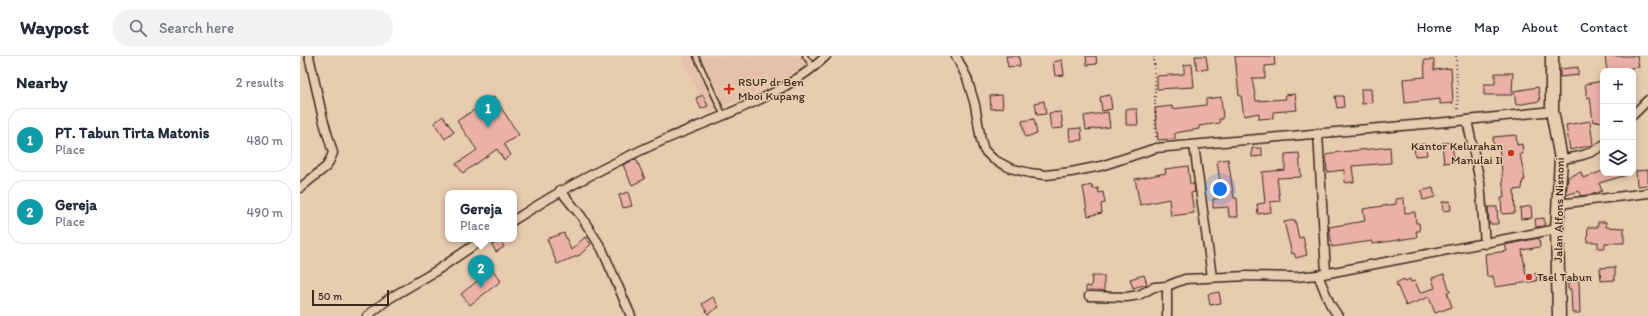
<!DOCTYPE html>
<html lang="en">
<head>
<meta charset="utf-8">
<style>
  body { margin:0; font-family:Itim,sans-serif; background:#f2f2f3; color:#1f2937 }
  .controls { position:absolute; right:12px; top:12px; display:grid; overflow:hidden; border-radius:8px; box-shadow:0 2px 10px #0003 }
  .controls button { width:36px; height:36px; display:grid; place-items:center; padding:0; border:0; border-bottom:1px solid #e0e1e3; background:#fff; color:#1f2937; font:20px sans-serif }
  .scale { position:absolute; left:12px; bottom:10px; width:77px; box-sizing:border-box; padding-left:4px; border:2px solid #3b2a1e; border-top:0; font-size:11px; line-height:14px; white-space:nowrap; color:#3b2a1e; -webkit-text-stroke:3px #e8ccaf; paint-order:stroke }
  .you { position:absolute; left:920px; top:133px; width:14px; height:14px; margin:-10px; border:3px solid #fff; border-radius:50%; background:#1a73e8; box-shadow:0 0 0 6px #1a73e833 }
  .badge { display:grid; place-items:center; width:26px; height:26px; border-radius:50%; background:#db2777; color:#fff; font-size:13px; font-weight:700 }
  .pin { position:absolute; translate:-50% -33px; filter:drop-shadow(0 1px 2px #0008) }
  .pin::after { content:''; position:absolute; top:21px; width:14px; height:12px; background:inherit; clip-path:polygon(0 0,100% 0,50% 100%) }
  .popup { position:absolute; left:145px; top:134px; width:72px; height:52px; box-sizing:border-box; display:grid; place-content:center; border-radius:8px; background:#fff; filter:drop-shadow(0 1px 3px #0005); font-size:13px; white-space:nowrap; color:#747a83 }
  .popup b { font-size:15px; color:#1f2937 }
  .popup::after { content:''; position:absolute; left:50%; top:100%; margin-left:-8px; border:8px solid transparent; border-top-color:#fff }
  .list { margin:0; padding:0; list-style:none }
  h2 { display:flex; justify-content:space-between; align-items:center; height:52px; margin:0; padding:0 16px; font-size:17px }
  h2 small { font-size:13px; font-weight:400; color:#747a83 }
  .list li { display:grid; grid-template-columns:26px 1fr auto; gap:12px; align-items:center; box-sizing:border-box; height:64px; margin:0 8px 8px; padding:0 8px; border:1px solid #e0e1e3; border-radius:16px }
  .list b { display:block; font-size:15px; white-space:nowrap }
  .list p { margin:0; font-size:13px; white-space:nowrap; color:#747a83 }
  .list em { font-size:13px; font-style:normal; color:#747a83 }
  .icon { flex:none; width:22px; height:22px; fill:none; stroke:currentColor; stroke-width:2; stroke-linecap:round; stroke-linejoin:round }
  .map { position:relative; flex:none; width:1348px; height:260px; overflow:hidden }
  header { display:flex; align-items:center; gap:24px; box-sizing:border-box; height:56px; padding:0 20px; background:#fff; border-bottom:1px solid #e0e1e3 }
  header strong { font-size:19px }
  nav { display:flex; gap:22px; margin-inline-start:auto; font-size:14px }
  .search { width:280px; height:36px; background:#f2f2f3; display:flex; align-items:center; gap:10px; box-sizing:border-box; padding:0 14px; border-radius:16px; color:#747a83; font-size:15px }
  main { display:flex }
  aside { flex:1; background:#fff }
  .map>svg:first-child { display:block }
  .built { fill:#e6c1aa }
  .building { fill:#ebb1a8; stroke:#3b2a1e }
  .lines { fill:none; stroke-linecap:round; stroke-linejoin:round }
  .lane-casing { stroke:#3b2a1e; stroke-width:7 }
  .street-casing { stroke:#3b2a1e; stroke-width:11 }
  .secondary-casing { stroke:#3b2a1e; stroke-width:15 }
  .path { stroke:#3b2a1e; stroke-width:2; stroke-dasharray:1 3; stroke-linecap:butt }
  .lane { stroke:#e8ccaf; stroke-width:4 }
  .street { stroke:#e8ccaf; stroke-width:8 }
  .secondary { stroke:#e8ccaf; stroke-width:12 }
  .poi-dot { fill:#c8321e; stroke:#e8ccaf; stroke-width:1.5 }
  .labels { text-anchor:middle; stroke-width:3; stroke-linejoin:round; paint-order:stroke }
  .poi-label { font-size:12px; fill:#3b2a1e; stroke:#e8ccaf; text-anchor:start }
  .street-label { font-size:12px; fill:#3b2a1e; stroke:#e8ccaf }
</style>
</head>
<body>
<header>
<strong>Waypost</strong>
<div class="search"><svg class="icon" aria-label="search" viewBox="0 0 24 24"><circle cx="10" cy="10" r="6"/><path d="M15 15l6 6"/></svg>Search here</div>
<nav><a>Home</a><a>Map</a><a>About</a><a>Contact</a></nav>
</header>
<main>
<aside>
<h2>Nearby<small>2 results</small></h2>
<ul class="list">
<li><span class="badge" style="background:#0f9aa8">1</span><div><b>PT. Tabun Tirta Matonis</b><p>Place</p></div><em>480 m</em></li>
<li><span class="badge" style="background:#0f9aa8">2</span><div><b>Gereja</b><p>Place</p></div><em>490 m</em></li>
</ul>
</aside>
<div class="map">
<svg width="1348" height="260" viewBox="0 0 1348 260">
  <rect width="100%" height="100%" fill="#e8ccaf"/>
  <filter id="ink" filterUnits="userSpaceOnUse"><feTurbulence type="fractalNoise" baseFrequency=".025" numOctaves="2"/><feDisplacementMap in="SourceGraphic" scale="8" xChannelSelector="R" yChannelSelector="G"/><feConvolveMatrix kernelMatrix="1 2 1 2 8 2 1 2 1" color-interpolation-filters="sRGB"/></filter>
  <g filter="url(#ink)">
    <polygon class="built" points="381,0 525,0 516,10 407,57"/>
    <g class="building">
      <polygon points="706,0 719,0 720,10 708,11"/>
      <polygon points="786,0 796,0 797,8 787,9"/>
      <polygon points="895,0 906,0 908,13 897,14"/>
      <polygon points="935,0 974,0 975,9 965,10 965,22 952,22 956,45 986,43 985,39 995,38 997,54 973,56 973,62 959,63 959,57 944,60 941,40 939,40"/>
      <polygon points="1305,0 1337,0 1339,11 1307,15"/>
      <polygon points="762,4 764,19 755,20 753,6"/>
      <polygon points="1124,4 1134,4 1134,14 1151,12 1153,47 1140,48 1140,43 1105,47 1103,23 1125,21"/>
      <polygon points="892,8 894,31 857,33 857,20 884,18 884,9"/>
      <polygon points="1278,11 1278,19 1260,21 1260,13"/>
      <polygon points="1195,17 1213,17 1212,39 1184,39 1184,28 1195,28"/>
      <polygon points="1303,25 1303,65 1293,66 1290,41 1287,42 1285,28"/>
      <polygon points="1238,31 1240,45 1216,49 1214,35"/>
      <polygon points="1061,33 1071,33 1072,47 1062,48"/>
      <polygon points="403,39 408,50 401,53 396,42"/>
      <polygon points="702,39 703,52 691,53 690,40"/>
      <polygon points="810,39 812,53 802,55 800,41"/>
      <polygon points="1035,40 1043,40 1044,51 1037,52"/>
      <polygon points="194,41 219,79 204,88 211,99 204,104 197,93 163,117 156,108 177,94 157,65"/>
      <polygon points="921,41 923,63 919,63 920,67 899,70 899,73 875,77 875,83 858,84 855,52 872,50 872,53 906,49 906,43"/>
      <polygon points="744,45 746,58 737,59 735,47"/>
      <polygon points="826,53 837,53 838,69 826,69"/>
      <polygon points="761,56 763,72 751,73 749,57"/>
      <polygon points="808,56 810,71 786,74 784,60"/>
      <polygon points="143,60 154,76 145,83 134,67"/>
      <polygon points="734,63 737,78 725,81 722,65"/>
      <polygon points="1290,65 1293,89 1270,94 1266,69"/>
      <polygon points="781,72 782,84 770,85 769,73"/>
      <polygon points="1216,79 1217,89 1222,88 1223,98 1220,98 1225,124 1223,124 1222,133 1214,134 1215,157 1202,158 1201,142 1204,142 1201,105 1199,92 1194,92 1193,81"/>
      <polygon points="1152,86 1154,106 1144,107 1142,87"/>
      <polygon points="1126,88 1127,99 1115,100 1114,89"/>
      <polygon points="1090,91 1091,107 1052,110 1054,126 1045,127 1044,114 1027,116 1026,99 1031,98 1031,97"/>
      <polygon points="952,92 962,92 962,100 952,101"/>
      <polygon points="999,97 1001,121 977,122 980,145 970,146 971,156 958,158 957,148 965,147 962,116 985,114 985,98"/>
      <polygon points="336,103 345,123 332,129 323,109"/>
      <polygon points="928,103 934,142 937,142 938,161 929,161 928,151 913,152 913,143 922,142 917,105"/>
      <polygon points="888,110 890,128 894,128 895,136 891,137 894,157 871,160 869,143 840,149 835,123 866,117 865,113"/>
      <polygon points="1348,114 1348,129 1337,130 1336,115"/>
      <polygon points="1303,115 1303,117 1326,117 1327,119 1299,127 1302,135 1293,138 1280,140 1279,135 1266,139 1268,121 1281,116 1283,122"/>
      <polygon points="792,129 793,133 798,132 799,137 803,136 805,147 801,148 802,157 788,160 783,131"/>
      <polygon points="1133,132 1135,141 1123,144 1121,135"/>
      <polygon points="328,136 332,150 323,152 319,139"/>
      <polygon points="1104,142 1105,157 1115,156 1116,167 1119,167 1120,175 1116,175 1117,181 1072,188 1072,185 1032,191 1029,171 1065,165 1063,153 1096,148 1096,143"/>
      <polygon points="1150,145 1151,154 1143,155 1142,146"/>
      <polygon points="1231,150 1232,162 1221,163 1220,152"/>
      <polygon points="1188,151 1197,151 1198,168 1189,168"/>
      <polygon points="1244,162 1245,170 1236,171 1235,163"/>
      <polygon points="995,164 999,182 1003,181 1007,199 996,202 994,197 992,198 984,166"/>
      <polygon points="1298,166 1306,166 1306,171 1324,172 1324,187 1305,187 1305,192 1298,192 1298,186 1287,186 1288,171 1298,171"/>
      <polygon points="264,177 271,194 285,181 291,188 280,199 257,208 247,183"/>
      <polygon points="1239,182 1240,191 1222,194 1226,219 1236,217 1237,225 1195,231 1193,220 1187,221 1185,198 1207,195 1205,189"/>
      <polygon points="200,184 204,191 196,196 192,189"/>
      <polygon points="189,209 201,225 170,249 161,238 181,222 177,217"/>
      <polygon points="1315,211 1315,224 1301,225 1300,212"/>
      <polygon points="1144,218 1150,236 1147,236 1152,251 1135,257 1129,241 1106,250 1096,227 1104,223 1105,225 1110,223 1111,226 1115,225 1120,237 1135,232 1132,222"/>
      <polygon points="844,219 847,228 833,232 830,223"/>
      <polygon points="792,220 804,220 804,235 786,236 786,230 791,231"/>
      <polygon points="1279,224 1280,257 1272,257 1271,233 1268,233 1268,225"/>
      <polygon points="919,236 921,247 910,249 908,238"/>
      <polygon points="413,241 419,251 408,258 402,248"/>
    </g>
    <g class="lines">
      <g class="lane-casing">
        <g id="lane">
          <polyline points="396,0 423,58"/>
          <polyline points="505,0 513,11"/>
        </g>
      </g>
      <g class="street-casing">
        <g id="street">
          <polyline points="656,0 667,22 675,49 681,84 684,94 693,103 710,112 730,117 746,119 771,116 801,110 856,92 1158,65 1252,55"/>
          <polyline points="1333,59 1348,44"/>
          <polyline points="1167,64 1180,126 1185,188"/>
          <polyline points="1018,77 1026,217"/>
          <polyline points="894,89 912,221"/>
          <path d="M1261,103C1277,101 1290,99 1303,89"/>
          <polyline points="0,132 27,110 33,97 23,63 9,0"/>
          <polyline points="260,134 281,160 302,193 331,260"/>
          <polyline points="1259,148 1348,137"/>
          <path d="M214,164C265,131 311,107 366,83C418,61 486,39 526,0"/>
          <polyline points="1018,219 1030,248 1038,260"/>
          <polyline points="867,230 867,260"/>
          <polyline points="789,240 827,241 839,239 854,231 867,230 885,223 947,220 995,221 1018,219 1257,173"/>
          <polyline points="67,260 90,242 136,215 183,183"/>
        </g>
      </g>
      <g class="secondary-casing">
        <polyline id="secondary" points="1252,0 1252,55 1261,103 1257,173 1259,260"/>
      </g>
      <g class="path">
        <polyline points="854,0 856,83"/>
        <polyline points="1156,0 1158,56"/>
      </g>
      <use href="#lane" class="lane"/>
      <use href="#street" class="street"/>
      <use href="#secondary" class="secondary"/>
    </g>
  </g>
  <g class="poi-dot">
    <path d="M427 27h4v4h4v4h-4v4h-4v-4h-4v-4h4z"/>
    <circle cx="1211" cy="97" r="4"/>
    <circle cx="1229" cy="221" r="4"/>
  </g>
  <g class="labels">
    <g class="poi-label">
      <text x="438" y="30">RSUP dr Ben<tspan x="438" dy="14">Mboi Kupang</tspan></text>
      <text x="1203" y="94" text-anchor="end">Kantor Kelurahan<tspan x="1203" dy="14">Manulai II</tspan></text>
      <text x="1237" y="225">Tsel Tabun</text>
    </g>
    <g class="street-label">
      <text transform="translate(1259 154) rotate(-89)" y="4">Jalan Alfons Nisnoni</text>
    </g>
  </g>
</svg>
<div class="controls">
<button>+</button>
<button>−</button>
<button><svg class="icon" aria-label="layers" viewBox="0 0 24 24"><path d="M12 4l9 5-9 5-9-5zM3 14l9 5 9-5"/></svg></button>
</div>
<div class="scale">50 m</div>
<div class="you"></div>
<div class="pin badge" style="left:188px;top:72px;background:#0f9aa8">1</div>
<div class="pin badge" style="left:181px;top:232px;background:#0f9aa8">2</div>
<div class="popup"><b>Gereja</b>Place</div>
</div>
</main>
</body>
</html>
